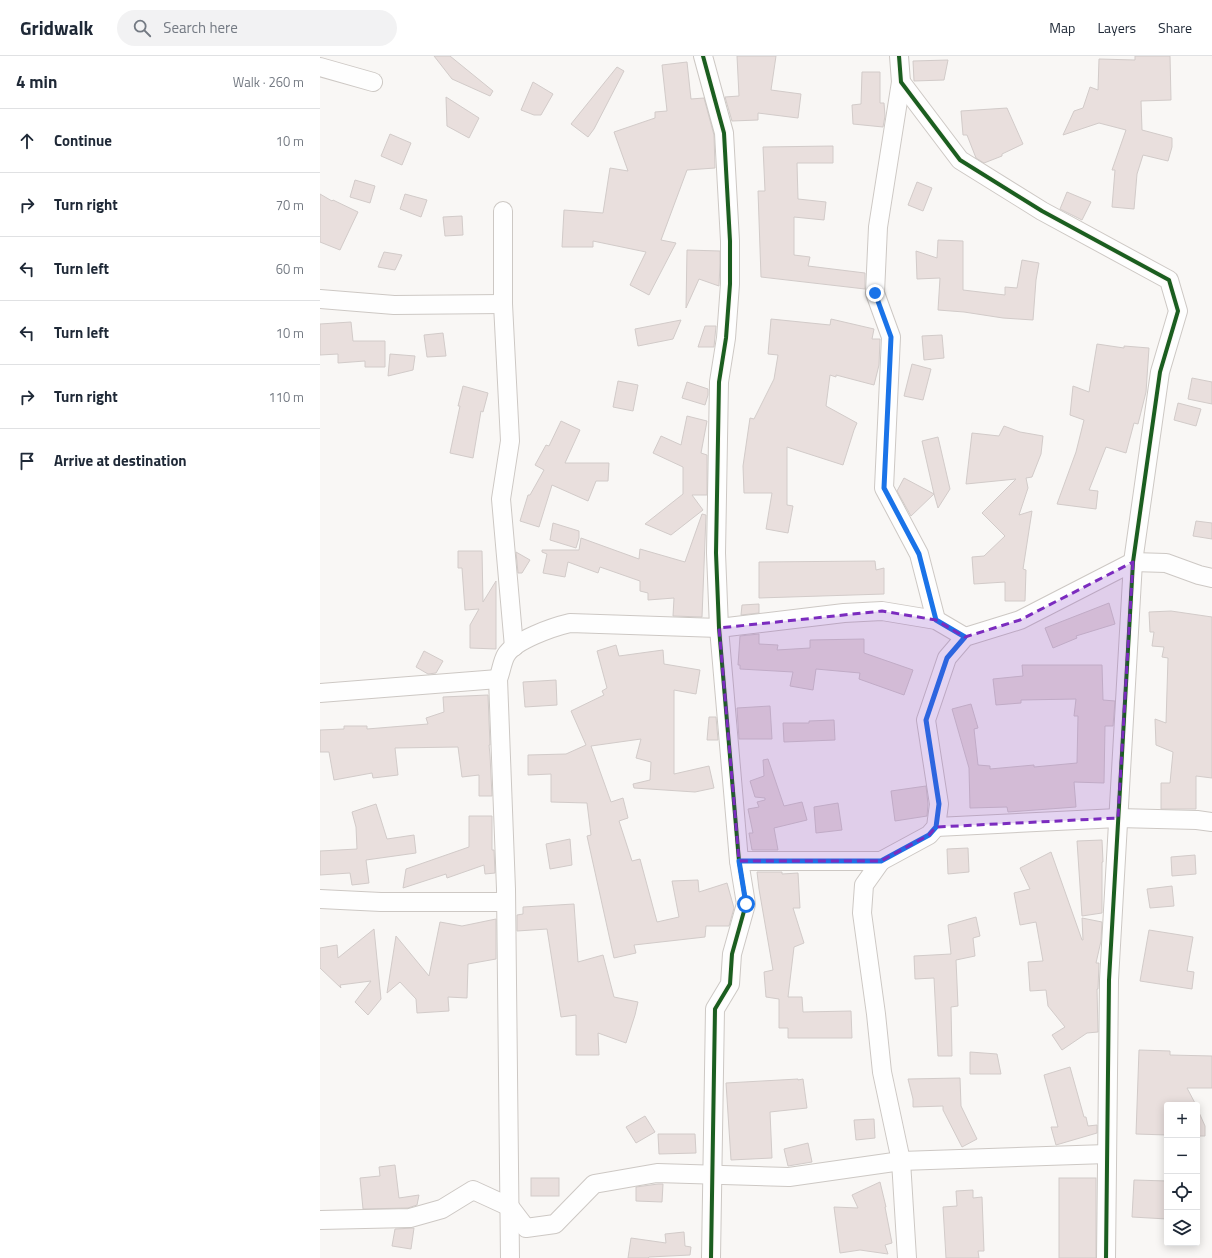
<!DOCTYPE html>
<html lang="en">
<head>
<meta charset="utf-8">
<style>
  body { margin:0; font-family:"Titillium Web",sans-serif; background:#f2f2f3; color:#1f2937 }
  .controls { position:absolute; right:12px; bottom:12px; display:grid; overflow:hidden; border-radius:4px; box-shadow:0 2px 10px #0003 }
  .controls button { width:36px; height:36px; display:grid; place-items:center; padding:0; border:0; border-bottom:1px solid #e0e1e3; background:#fff; color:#1f2937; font:20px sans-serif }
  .stop { position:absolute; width:12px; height:12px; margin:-9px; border:3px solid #1a73e8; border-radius:50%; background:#fff }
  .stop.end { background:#1a73e8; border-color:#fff; box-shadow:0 1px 4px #0008 }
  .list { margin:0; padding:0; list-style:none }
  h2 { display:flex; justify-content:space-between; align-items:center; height:52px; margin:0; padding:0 16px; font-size:17px }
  h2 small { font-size:13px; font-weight:400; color:#747a83 }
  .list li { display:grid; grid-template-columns:26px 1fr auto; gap:12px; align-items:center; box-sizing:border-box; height:64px; padding:0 16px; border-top:1px solid #e0e1e3 }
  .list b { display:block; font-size:15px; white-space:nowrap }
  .list em { font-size:13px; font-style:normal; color:#747a83 }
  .icon { flex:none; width:22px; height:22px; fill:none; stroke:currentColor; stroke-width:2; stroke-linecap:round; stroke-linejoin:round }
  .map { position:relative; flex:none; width:892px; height:1202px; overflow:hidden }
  header { display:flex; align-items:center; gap:24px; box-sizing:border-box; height:56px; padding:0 20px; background:#fff; border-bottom:1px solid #e0e1e3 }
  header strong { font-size:19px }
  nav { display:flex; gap:22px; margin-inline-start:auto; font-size:14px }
  .search { width:280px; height:36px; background:#f2f2f3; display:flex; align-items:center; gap:10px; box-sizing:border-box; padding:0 14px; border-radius:22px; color:#747a83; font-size:15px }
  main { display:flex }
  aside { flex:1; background:#fff }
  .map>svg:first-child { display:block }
  .building { fill:#e9dfdd; stroke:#d2cbc9 }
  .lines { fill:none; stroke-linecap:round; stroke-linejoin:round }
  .street-casing { stroke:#cdc8c4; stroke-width:20 }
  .street { stroke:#fefefe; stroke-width:18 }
  .cycleway-casing { stroke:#fbf7f3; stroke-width:6 }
  .cycleway { stroke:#1b5e20; stroke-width:4 }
  .route { stroke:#1a73e8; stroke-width:5 }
  .marked { fill:#7b2cbf; fill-opacity:0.2; stroke:#7b2cbf; stroke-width:3; stroke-dasharray:8 5; stroke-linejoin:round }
</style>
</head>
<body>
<header>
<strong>Gridwalk</strong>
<div class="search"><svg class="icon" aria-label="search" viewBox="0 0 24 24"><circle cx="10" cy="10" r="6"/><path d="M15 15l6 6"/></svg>Search here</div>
<nav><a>Map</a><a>Layers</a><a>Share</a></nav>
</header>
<main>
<aside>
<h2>4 min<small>Walk · 260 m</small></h2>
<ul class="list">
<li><svg class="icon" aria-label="ahead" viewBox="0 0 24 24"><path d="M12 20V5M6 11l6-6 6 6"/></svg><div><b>Continue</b></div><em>10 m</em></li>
<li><svg class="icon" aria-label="right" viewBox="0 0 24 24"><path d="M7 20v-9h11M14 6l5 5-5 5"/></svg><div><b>Turn right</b></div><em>70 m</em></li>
<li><svg class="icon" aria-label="left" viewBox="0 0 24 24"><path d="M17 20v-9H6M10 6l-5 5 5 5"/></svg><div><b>Turn left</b></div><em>60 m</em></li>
<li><svg class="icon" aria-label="left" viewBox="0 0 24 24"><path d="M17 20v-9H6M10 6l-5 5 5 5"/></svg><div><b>Turn left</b></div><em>10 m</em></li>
<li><svg class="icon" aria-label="right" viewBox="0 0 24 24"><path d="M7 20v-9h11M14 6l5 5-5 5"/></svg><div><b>Turn right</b></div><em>110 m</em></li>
<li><svg class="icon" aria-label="arrive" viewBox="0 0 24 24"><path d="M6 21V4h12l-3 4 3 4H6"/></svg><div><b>Arrive at destination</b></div></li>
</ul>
</aside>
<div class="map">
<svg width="892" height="1202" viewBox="0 0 892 1202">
  <rect width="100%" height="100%" fill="#f9f7f5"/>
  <g class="building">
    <polygon points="114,0 130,0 173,35 170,40 132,23"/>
    <polygon points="417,0 456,0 451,34 481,38 478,62 438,57 438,64 412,65 405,41 419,40"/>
    <polygon points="815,0 850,0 851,44 821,45 822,74 852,82 852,91 848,105 823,99 817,118 814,153 792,151 795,114 792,114 806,74 779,67 743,79 754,55 763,52 770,31 778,34 779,3 815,4"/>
    <polygon points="628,4 624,24 594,25 593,5"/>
    <polygon points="367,6 371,43 384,42 394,79 395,112 367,114 341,184 356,187 329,239 310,229 326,196 273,185 273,191 242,191 244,154 283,157 290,112 308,115 294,76 335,62 335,56 347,55 342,9"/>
    <polygon points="297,11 304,15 274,73 268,81 251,68"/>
    <polygon points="542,16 560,16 560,47 564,47 565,60 563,71 533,68 532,49 541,48"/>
    <polygon points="213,26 233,38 221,59 214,59 201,54"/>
    <polygon points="126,41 159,62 149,82 127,70"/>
    <polygon points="687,52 703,88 682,98 682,100 664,107 656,102 647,79 643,79 641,55"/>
    <polygon points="70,78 91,87 82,109 61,100"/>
    <polygon points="513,90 513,107 477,107 478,143 506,146 504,164 474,161 474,199 490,201 488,210 545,217 545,233 441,221 438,135 445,135 443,91"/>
    <polygon points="35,124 55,130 50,147 30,141"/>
    <polygon points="597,126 612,132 603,155 588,149"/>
    <polygon points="747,136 771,146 762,164 740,153"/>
    <polygon points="0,138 12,145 13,144 38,156 20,194 0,186"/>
    <polygon points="85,138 107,144 101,161 80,153"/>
    <polygon points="142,160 143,179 125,180 123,161"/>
    <polygon points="618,184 643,185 643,234 685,239 685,231 697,232 702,204 719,207 716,224 713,264 683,262 644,256 618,254 620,222 597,223 596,195 617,202"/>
    <polygon points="367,194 400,195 400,208 399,230 379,223 366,252"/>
    <polygon points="64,196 82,199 75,214 58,211"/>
    <polygon points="451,263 510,269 511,263 554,273 552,283 560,283 559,309 554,329 516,319 516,321 510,319 506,350 537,367 534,374 523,409 467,391 467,449 473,450 468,477 446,473 452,437 424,437 423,410 430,362 434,363 454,323 458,299 448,298"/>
    <polygon points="361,264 353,283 318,290 315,273"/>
    <polygon points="31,266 33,285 65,285 65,311 45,311 45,305 18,307 18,298 0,299 0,268"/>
    <polygon points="385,270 396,270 394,291 378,291"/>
    <polygon points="123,277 126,300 107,301 104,279"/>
    <polygon points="622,279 624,302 604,304 602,280"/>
    <polygon points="777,288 804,292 804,290 829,292 826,336 818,368 814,367 806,397 786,391 769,434 778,435 776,453 737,448 756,396 764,364 750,359 753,330 769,336"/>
    <polygon points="70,298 95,300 93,314 68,320"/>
    <polygon points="592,308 611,313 603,344 584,340"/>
    <polygon points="872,322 892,326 892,348 868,343"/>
    <polygon points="298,325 318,329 313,355 293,351"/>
    <polygon points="367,326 388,333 388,339 385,349 362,342"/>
    <polygon points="143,330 168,337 163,356 161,355 153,402 130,397 140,350 138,350"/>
    <polygon points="858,347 881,353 876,370 854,364"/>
    <polygon points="367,360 387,365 381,397 387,399 387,439 372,439 383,454 351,479 325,468 363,438 363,411 333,397 341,380 361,389"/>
    <polygon points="241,365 260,374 245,407 289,407 288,425 276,425 268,445 232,429 219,471 200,465 208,439 210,439 224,414 215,409 226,389 229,390"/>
    <polygon points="684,370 700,376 723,380 721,398 712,421 706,422 708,432 699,459 712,455 703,513 706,514 705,545 685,545 685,526 654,528 652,501 664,500 685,480 662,457 696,423 646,428 652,377 679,380"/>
    <polygon points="618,381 630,433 618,452 614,438 591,460 577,435 584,422 614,438 602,385"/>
    <polygon points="382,458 386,459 382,561 353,560 354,542 328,544 328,537 320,535 320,525 280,511 278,517 248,506 245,521 223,517 227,498 222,496 222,494 259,494 261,482 319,503 320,493 365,506"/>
    <polygon points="876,465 892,467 892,483 873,480"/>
    <polygon points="233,467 259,475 259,482 256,492 230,484"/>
    <polygon points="138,495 162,495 163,546 176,525 176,593 150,592 150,569 159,553 145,554 142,512 138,512"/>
    <polygon points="196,496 210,504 202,517 198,517"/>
    <polygon points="555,505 556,514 564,512 564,538 439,542 439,506"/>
    <polygon points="789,547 795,568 756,580 757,582 733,592 725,572"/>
    <polygon points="439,548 439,557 421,559 422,549"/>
    <polygon points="851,555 892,561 892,722 876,720 876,753 841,753 841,727 850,727 853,696 836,689 835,663 846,667 848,602 842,601 844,591 832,590 834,576 830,576 829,556"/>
    <polygon points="439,578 439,588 458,589 457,594 490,592 490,584 544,583 544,597 593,614 584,639 539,623 540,617 496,613 493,634 470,630 473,616 420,613 420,609 418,609 420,580"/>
    <polygon points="296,589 299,600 343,594 344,608 380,614 376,638 354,634 354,718 389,710 394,732 375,736 314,732 313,728 330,724 331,706 316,702 321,683 271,690 291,746 303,742 308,762 299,765 312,805 320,803 337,866 359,861 352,825 378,824 379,836 407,827 414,852 409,870 386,870 385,881 314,889 316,897 294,902 267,780 271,779 267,747 231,746 231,718 208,719 208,699 246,698 266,689 251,655 284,639 282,635 287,632 277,595"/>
    <polygon points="104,595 123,605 116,617 108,618 96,611"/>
    <polygon points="702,609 782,609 783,644 795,645 793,670 785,670 784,727 754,726 756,751 688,756 687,751 650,752 649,712 632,653 651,648 658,672 654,673 658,709 670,710 670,713 714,709 714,711 757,707 758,660 754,660 756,643 701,644 701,647 676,649 673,623 703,620"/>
    <polygon points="236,624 237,649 205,651 203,626"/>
    <polygon points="168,639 170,689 169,689 170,699 172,740 159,740 159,719 142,721 138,691 75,692 78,719 53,722 52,717 14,724 9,696 0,696 0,674 24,673 24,670 47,670 47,673 108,668 106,662 124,656 123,641"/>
    <polygon points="450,650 452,683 419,683 417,652"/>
    <polygon points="389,661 396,661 398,684 387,684"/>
    <polygon points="514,664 515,684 464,686 463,667 489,667 489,665"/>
    <polygon points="448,703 464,750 482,746 487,764 454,772 458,794 432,794 429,777 433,777 428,753 439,751 437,746 445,744 445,742 435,741 430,725 444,720 443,704"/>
    <polygon points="606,730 608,748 607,760 575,765 571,735"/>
    <polygon points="518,747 522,774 496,777 494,751"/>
    <polygon points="56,748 67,783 94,779 96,797 46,804 49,827 32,829 30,817 0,819 0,795 37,793 36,771 32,756"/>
    <polygon points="149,760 172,760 172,794 174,794 175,817 165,818 164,809 127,822 126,818 83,832 86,813 149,791"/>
    <polygon points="250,783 252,809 230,813 226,788"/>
    <polygon points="782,784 783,806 782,806 782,857 762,860 757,785"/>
    <polygon points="648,792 649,816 628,818 627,793"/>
    <polygon points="731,796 762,884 763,884 762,862 782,866 781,885 776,907 779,907 778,933 777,933 778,976 767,977 742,994 732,979 745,971 728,950 726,934 710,935 708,906 723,905 716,866 700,869 694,837 710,833 700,812"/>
    <polygon points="875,799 876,818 852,820 851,801"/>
    <polygon points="437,816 462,816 462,818 478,817 480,852 473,852 484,887 474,891 468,941 482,941 483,956 531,955 532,982 468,982 468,972 459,972 459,943 446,941 444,916 453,914 439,833"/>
    <polygon points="852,830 854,850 830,852 827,833"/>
    <polygon points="254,848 258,906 283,899 294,941 318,946 315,959 306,987 278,977 279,999 256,999 256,959 241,961 227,873 197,875 197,859 203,858 203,851"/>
    <polygon points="656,861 660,880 653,882 655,900 636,904 638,950 631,951 632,1000 618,1000 614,922 595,923 594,900 631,898 628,869"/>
    <polygon points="176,863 176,903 148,908 147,942 128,941 129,955 97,957 96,943 80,926 67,937 76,880 109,920 120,866 142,870"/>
    <polygon points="54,873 61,943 48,959 35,946 51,925 20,929 21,932 0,912 0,892 17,889 18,902"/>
    <polygon points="829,874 873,881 867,915 874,916 872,933 820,925"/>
    <polygon points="819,994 850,995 850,999 892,1000 892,1032 867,1032 876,1049 847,1049 847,1079 816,1078"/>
    <polygon points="650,996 677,998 681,1018 650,1018"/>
    <polygon points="750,1011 764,1061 766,1061 768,1070 777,1069 777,1077 736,1089 731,1071 738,1071 724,1019"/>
    <polygon points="640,1022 641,1050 657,1083 642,1091 623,1054 623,1050 593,1051 593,1043 588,1023"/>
    <polygon points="478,1023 478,1024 483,1023 487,1052 450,1056 452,1102 411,1104 406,1027"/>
    <polygon points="877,1052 885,1070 885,1080 877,1080"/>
    <polygon points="325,1060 335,1076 316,1087 306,1071"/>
    <polygon points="554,1063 555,1082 536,1084 534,1064"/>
    <polygon points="338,1078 375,1078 376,1097 339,1098"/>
    <polygon points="488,1087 492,1106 468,1110 464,1093"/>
    <polygon points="75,1109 79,1142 99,1139 97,1149 88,1152 43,1153 40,1122 60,1120 59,1111"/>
    <rect x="211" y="1122" width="28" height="18"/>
    <rect x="739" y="1122" width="37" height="80"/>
    <polygon points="814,1124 847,1125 847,1163 812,1161"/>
    <polygon points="560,1126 566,1151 565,1151 572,1187 565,1189 568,1198 540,1194 520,1197 514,1151 538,1152 532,1139"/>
    <polygon points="338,1128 343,1128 342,1146 316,1145 316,1131"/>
    <polygon points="653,1134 653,1142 662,1141 664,1195 658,1195 659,1202 626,1202 623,1151 637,1150 636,1135"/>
    <polygon points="94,1172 91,1193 72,1190 75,1173"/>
    <polygon points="364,1176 365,1190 371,1191 370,1199 329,1201 328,1202 308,1202 311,1182 346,1187 345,1178"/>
  </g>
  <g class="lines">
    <g class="street-casing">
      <g id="street">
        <polyline points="383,0 404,77 410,185 410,228 406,282 399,326 396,497 399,572 419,805 426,848 412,898 410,928 395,953 391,1202"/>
        <polyline points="579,0 581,26 640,104 722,155 849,224 858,255 840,316 813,506 789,924 786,1202"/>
        <polyline points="0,11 53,26"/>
        <polyline points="581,26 558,171 555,237 571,281 564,432 599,498 616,564"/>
        <polyline points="183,155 183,248 190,385 181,443 194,591"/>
        <polyline points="0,243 74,249 183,248"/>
        <polyline points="0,637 178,623"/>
        <polyline points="616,771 798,762 877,764 892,766"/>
        <polyline points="419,805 561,805 609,779 616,771 619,748 606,664 627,602 645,581 700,564 813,506 846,507 879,519 892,522"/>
        <polyline points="561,805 544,829 542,857 556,958 562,1016 581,1105 587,1202"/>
        <polyline points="0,843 61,846 186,846"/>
        <polyline points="0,1164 90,1162 122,1153 153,1134 190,1151 206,1172 235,1168 274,1128 337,1117 469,1121 581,1105 787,1098"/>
        <path d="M190,1202L186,833L178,623C181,616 182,606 186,599C195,584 233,571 250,567L399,572L524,557L562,555L616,564L645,581"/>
      </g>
    </g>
    <use href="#street" class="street"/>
    <g class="cycleway-casing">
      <g id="cycleway">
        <polyline points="383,0 404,77 410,185 410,228 406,282 399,326 396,497 399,572 419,805 426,848 412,898 410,928 395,953 391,1202"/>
        <polyline points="579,0 581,26 640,104 722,155 849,224 858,255 840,316 813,506 789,924 786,1202"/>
      </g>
    </g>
    <use href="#cycleway" class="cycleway"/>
  </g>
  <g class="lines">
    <polyline class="route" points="426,848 419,805 561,805 609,779 616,771 619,748 606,664 627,602 645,581 616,564 599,498 564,432 571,281 555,237"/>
  </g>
  <path class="marked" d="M813,506L798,762L616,771L609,779L561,805H419L399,572L562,555L616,564L645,581L700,564Z"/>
</svg>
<div class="controls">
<button>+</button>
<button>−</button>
<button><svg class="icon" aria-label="locate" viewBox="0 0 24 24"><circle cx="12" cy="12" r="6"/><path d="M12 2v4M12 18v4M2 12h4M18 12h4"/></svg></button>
<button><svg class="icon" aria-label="layers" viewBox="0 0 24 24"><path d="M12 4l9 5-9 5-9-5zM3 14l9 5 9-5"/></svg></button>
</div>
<div class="stop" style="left:426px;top:848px"></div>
<div class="stop end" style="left:555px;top:237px"></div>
</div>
</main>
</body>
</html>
